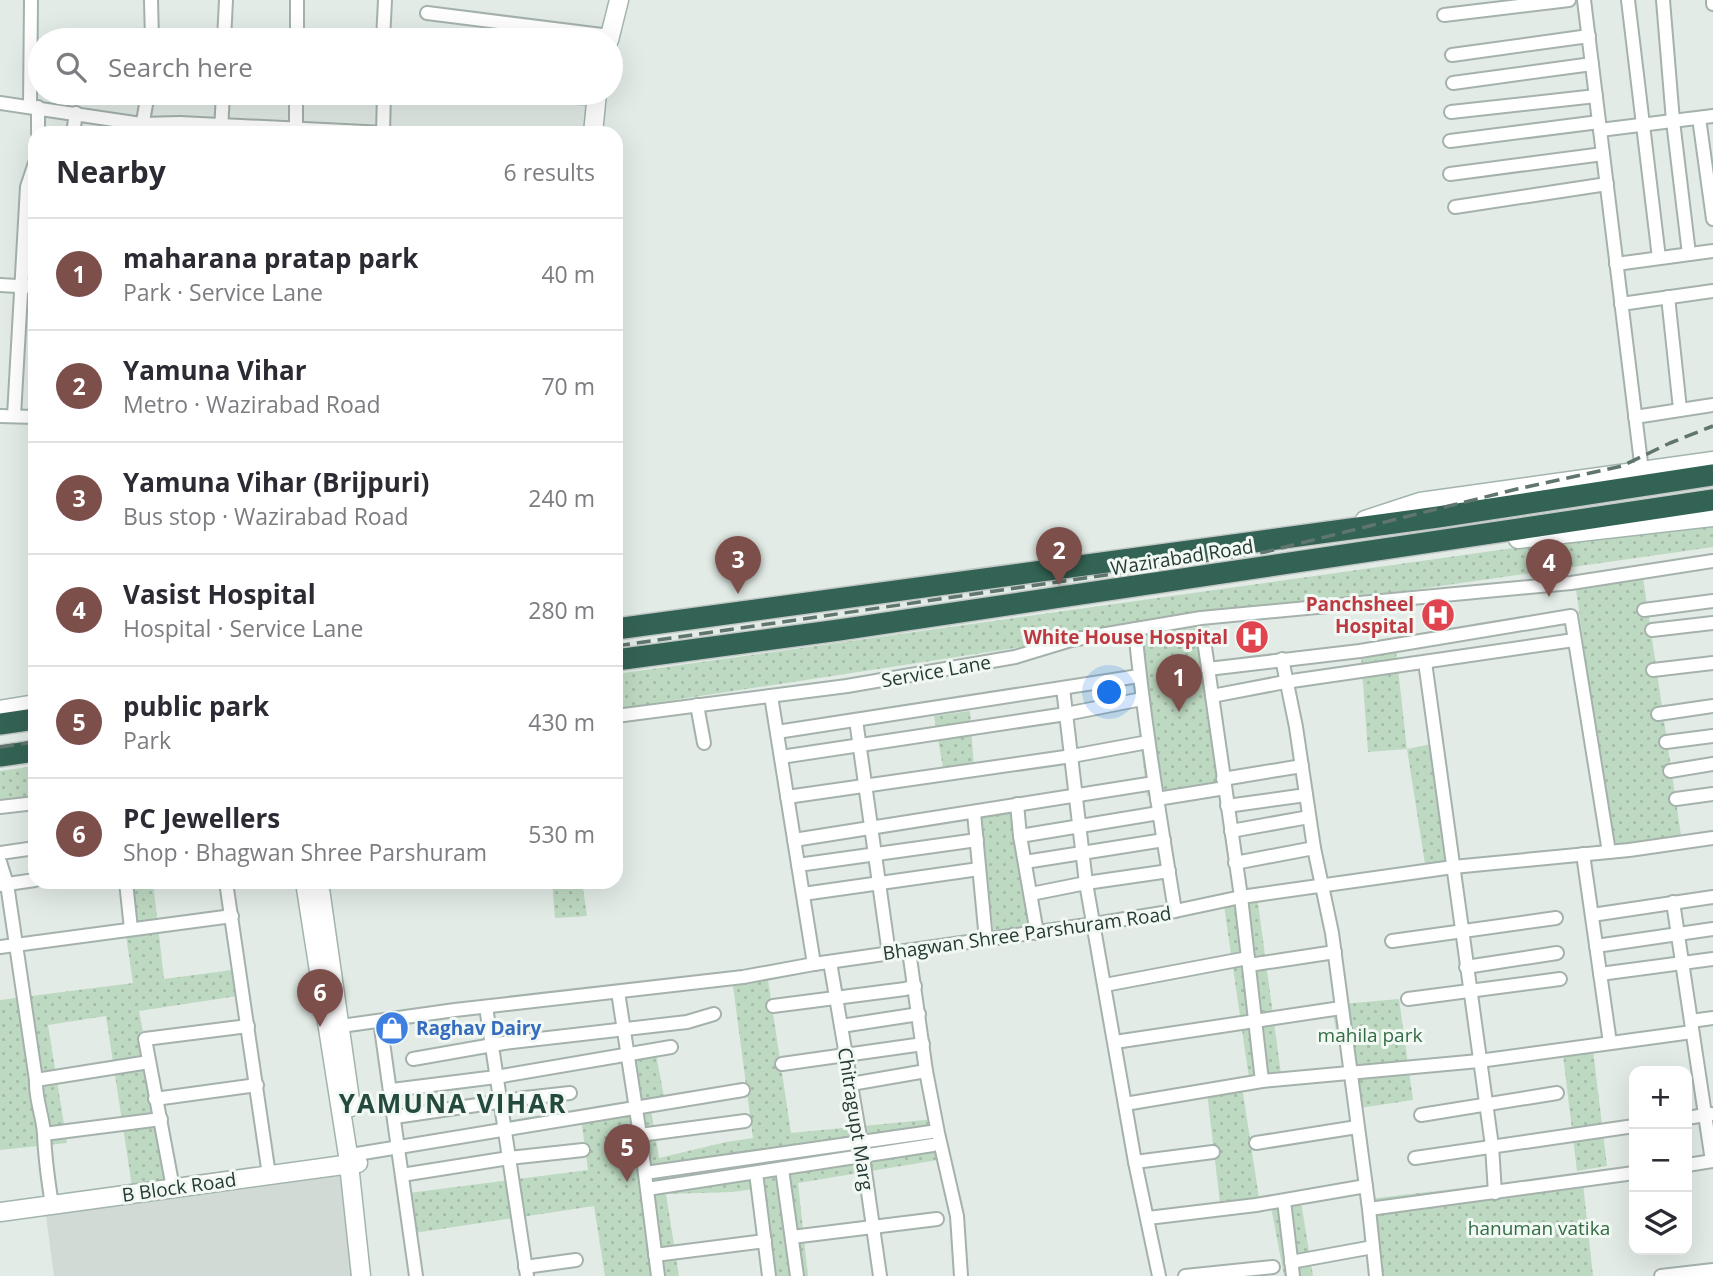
<!DOCTYPE html>
<html lang="en">
<head>
<meta charset="utf-8">
<style>
  body { margin:0; font-family:"Open Sans",sans-serif; background:#f2f2f3; color:#2b2b33 }
  .controls { position:absolute; right:21px; bottom:21px; display:grid; overflow:hidden; border-radius:14px; box-shadow:0 7px 28px #0002 }
  .controls button { width:63px; height:63px; display:grid; place-items:center; padding:0; border:0; border-bottom:2px solid #e1e1e2; background:#fff; color:#2b2b33; font:35px sans-serif }
  .you { position:absolute; left:1110px; top:693px; width:24px; height:24px; margin:-18px; border:5px solid #fff; border-radius:50%; background:#1a73e8; box-shadow:0 0 0 10px #1a73e833 }
  .badge { display:grid; place-items:center; width:46px; height:46px; border-radius:50%; background:#7d4f4b; color:#fff; font-size:23px; font-weight:700 }
  .pin { position:absolute; translate:-50% -58px; filter:drop-shadow(0 2px 4px #0008) }
  .pin::after { content:''; position:absolute; top:37px; width:24px; height:21px; background:inherit; clip-path:polygon(0 0,100% 0,50% 100%) }
  .list { margin:0; padding:0; list-style:none }
  h2 { display:flex; justify-content:space-between; align-items:center; height:91px; margin:0; padding:0 28px; font-size:30px }
  h2 small { font-size:23px; font-weight:400; color:#7c7c81 }
  .list li { display:grid; grid-template-columns:46px 1fr auto; gap:21px; align-items:center; box-sizing:border-box; height:112px; padding:0 28px; border-top:2px solid #e1e1e2 }
  .list b { display:block; font-size:26px; white-space:nowrap }
  .list p { margin:0; font-size:23px; white-space:nowrap; color:#7c7c81 }
  .list em { font-size:23px; font-style:normal; color:#7c7c81 }
  .icon { flex:none; width:38px; height:38px; fill:none; stroke:currentColor; stroke-width:2; stroke-linecap:round; stroke-linejoin:round }
  .map { position:relative; flex:none; width:1713px; height:1276px; overflow:hidden }
  .search { position:absolute; background:#fff; box-shadow:0 7px 28px #0002; left:28px; top:28px; width:595px; height:77px; display:flex; align-items:center; gap:18px; box-sizing:border-box; padding:0 24px; border-radius:38px; color:#7c7c81; font-size:26px }
  .panel { position:absolute; background:#fff; box-shadow:0 7px 28px #0002; left:28px; top:126px; width:595px; height:763px; border-radius:21px }
  .map>svg:first-child { display:block }
  .built { fill:#d1dad5 }
  .green { fill:url(#green-dots) }
  .lines { fill:none; stroke-linecap:round; stroke-linejoin:round }
  .street-casing { stroke:#a5b2ac; stroke-width:16 }
  .secondary-casing { stroke:#a2b5ad; stroke-width:21 }
  .highway-casing { stroke:#c2c8c6; stroke-width:24 }
  .street { stroke:#fff; stroke-width:12 }
  .secondary { stroke:#fff; stroke-width:18 }
  .highway { stroke:#336354; stroke-width:21 }
  .rail { stroke:#5f756d; stroke-width:3.5; stroke-dasharray:14 7; stroke-linecap:butt }
  .labels { text-anchor:middle; stroke-width:6; stroke-linejoin:round; paint-order:stroke }
  .street-label { font-size:19px; fill:#243a32; stroke:#f2f8f4 }
  .health-label { font-size:19px; font-weight:bold; fill:#be3a42; stroke:#f2f8f4; text-anchor:end }
  .shop-label { font-size:19px; font-weight:bold; fill:#366cbe; stroke:#f2f8f4; text-anchor:start }
  .park-label { font-size:19px; fill:#336c43; stroke:#f2f8f4 }
  .district-label { font-size:26px; font-weight:bold; letter-spacing:2px; fill:#234a3c; stroke:#f2f8f4 }
</style>
</head>
<body>
<div class="map">
<svg width="1713" height="1276" viewBox="0 0 1713 1276">
  <defs>
    <pattern id="green-dots" width="8" height="8" patternUnits="userSpaceOnUse" patternTransform="scale(1.75)"><rect width="8" height="8" fill="#bed9c2"/><path d="M2 2h.1M6 6h.1" fill="none" stroke="#a3bba7" stroke-width="1.8" stroke-linecap="round"/></pattern>
  </defs>
  <rect width="100%" height="100%" fill="#e2ebe6"/>
  <polygon class="built" points="340,1176 352,1276 54,1276 46,1216"/>
  <g class="green">
    <polygon points="1713,520 1713,547 1145,628 616,709 616,674"/>
    <polygon points="1642,571 1682,842 1612,852 1575,582"/>
    <polygon points="1209,626 1230,789 1147,796 1128,636"/>
    <polygon points="1396,651 1407,749 1442,742 1458,859 1425,864 1407,749 1368,752 1361,656"/>
    <polygon points="970,711 974,769 944,773 934,716"/>
    <polygon points="35,766 35,798 0,803 0,771"/>
    <polygon points="1010,807 1029,929 994,933 978,814"/>
    <polygon points="118,882 153,882 164,979 240,969 244,995 139,1011 173,1188 133,1193 106,1016 48,1025 67,1143 0,1150 0,1000 133,983"/>
    <polygon points="552,882 582,882 587,916 555,918"/>
    <polygon points="1257,896 1281,1074 1249,1078 1223,899"/>
    <polygon points="767,973 791,1133 935,1119 944,1159 798,1183 808,1276 770,1276 761,1188 733,1192 666,1194 679,1276 605,1276 594,1206 414,1233 409,1193 588,1170 581,1118 638,1109 633,1052 655,1049 666,1107 651,1109 659,1158 726,1142 753,1138 732,978"/>
    <polygon points="1399,999 1413,1100 1353,1109 1331,1005"/>
    <polygon points="1593,1050 1607,1166 1577,1171 1563,1055"/>
    <polygon points="1241,1080 1259,1198 1220,1203 1206,1084"/>
    <polygon points="1582,1174 1593,1276 1380,1276 1368,1199"/>
    <polygon points="1269,1196 1300,1196 1313,1276 1284,1276"/>
  </g>
  <g class="lines">
    <g class="street-casing">
      <g id="street">
        <polyline points="151,0 152,40"/>
        <polyline points="1584,0 1642,471"/>
        <polyline points="1628,0 1659,258"/>
        <polyline points="1663,0 1673,121 1689,254"/>
        <polyline points="1713,0 1713,4"/>
        <polyline points="427,13 610,36"/>
        <polyline points="1444,15 1569,0"/>
        <polyline points="224,40 226,0"/>
        <polyline points="297,40 297,0"/>
        <polyline points="383,40 385,0"/>
        <polyline points="1452,55 1589,36"/>
        <polyline points="1453,83 1592,64"/>
        <polyline points="296,93 296,133"/>
        <polyline points="495,93 596,98"/>
        <polyline points="0,103 141,124 180,123 385,133"/>
        <polyline points="30,106 31,0"/>
        <polyline points="1451,112 1596,96"/>
        <polyline points="1699,118 1713,219"/>
        <polyline points="1600,130 1713,116"/>
        <polyline points="221,131 223,93"/>
        <polyline points="38,133 38,107"/>
        <polyline points="73,133 76,113"/>
        <polyline points="141,133 148,93"/>
        <polyline points="383,133 384,93"/>
        <polyline points="1450,141 1599,122"/>
        <polyline points="1450,174 1603,154"/>
        <polyline points="1455,207 1607,184"/>
        <polyline points="1616,264 1713,251"/>
        <polyline points="0,285 35,287"/>
        <polyline points="1668,297 1680,409"/>
        <polyline points="1621,304 1713,291"/>
        <polyline points="0,416 35,417"/>
        <polyline points="14,416 27,187 35,163"/>
        <polyline points="1635,417 1713,405"/>
        <polyline points="1644,610 1713,601"/>
        <path d="M1135,629C1144,724 1160,817 1175,911"/>
        <polyline points="1652,630 1713,623"/>
        <polyline points="1204,640 1241,897 1262,1081"/>
        <polyline points="1282,659 1296,727 1314,848 1332,933 1369,1209 1376,1276"/>
        <polyline points="1425,662 1492,1146 1495,1193"/>
        <polyline points="1208,669 1360,651 1571,616 1609,852"/>
        <polyline points="1653,670 1713,663"/>
        <polyline points="1063,688 1086,883 1135,1162 1159,1276"/>
        <polyline points="771,696 814,964"/>
        <polyline points="1212,696 1285,682 1574,640"/>
        <polyline points="697,705 704,743"/>
        <polyline points="1658,714 1713,706"/>
        <polyline points="616,716 847,686 1015,657 1071,640 1201,618 1571,583 1713,561"/>
        <polyline points="856,720 889,954"/>
        <polyline points="777,732 1139,676"/>
        <polyline points="1666,742 1713,736"/>
        <polyline points="781,757 1066,714 1142,699"/>
        <polyline points="1670,771 1713,764"/>
        <polyline points="1223,779 1302,766"/>
        <polyline points="787,797 1072,756 1148,742"/>
        <polyline points="1157,799 1225,788"/>
        <polyline points="1676,799 1713,794"/>
        <polyline points="1017,804 1020,836 1037,933"/>
        <polyline points="1227,806 1306,795"/>
        <polyline points="0,807 35,803"/>
        <polyline points="974,813 986,940"/>
        <polyline points="1231,831 1309,817"/>
        <polyline points="1020,836 1159,813"/>
        <polyline points="794,840 1154,783"/>
        <polyline points="0,853 35,848"/>
        <polyline points="1583,854 1610,1043"/>
        <path d="M0,862L7,884L36,1080C35,1099 43,1116 44,1134C45,1159 48,1180 52,1205"/>
        <polyline points="1025,862 1164,840"/>
        <polyline points="1235,863 1314,848"/>
        <polyline points="798,865 977,840"/>
        <polyline points="126,882 131,929"/>
        <polyline points="226,882 269,1175"/>
        <polyline points="0,885 35,880"/>
        <polyline points="803,894 979,869"/>
        <polyline points="1031,894 1086,883 1169,871"/>
        <polyline points="1673,902 1712,1161"/>
        <polyline points="1592,915 1713,897"/>
        <polyline points="1392,941 1556,918"/>
        <polyline points="1596,946 1713,929"/>
        <polyline points="0,947 232,916"/>
        <polyline points="909,951 926,1071 938,1133 957,1216 961,1276"/>
        <polyline points="830,962 861,1143 880,1276"/>
        <polyline points="1249,965 1335,952"/>
        <polyline points="1466,967 1557,953"/>
        <polyline points="1600,974 1713,959"/>
        <polyline points="1105,985 1248,958"/>
        <polyline points="618,992 640,1135 745,1121"/>
        <polyline points="1408,999 1560,979"/>
        <polyline points="773,1006 905,989 915,986"/>
        <polyline points="486,1007 527,1276"/>
        <polyline points="380,1021 416,1276"/>
        <polyline points="1691,1021 1713,1018"/>
        <polyline points="841,1026 919,1014"/>
        <polyline points="334,1027 455,1010 743,977 814,964 1094,924 1175,911 1241,897 1453,867 1629,850 1713,838"/>
        <polyline points="1115,1042 1341,1008"/>
        <polyline points="413,1059 504,1043 687,1022 714,1014"/>
        <polyline points="782,1064 923,1044"/>
        <polyline points="36,1080 149,1062"/>
        <polyline points="851,1084 926,1071"/>
        <polyline points="392,1090 496,1077 671,1047"/>
        <polyline points="155,1099 257,1085"/>
        <polyline points="1125,1104 1262,1081 1479,1061 1692,1032"/>
        <polyline points="1421,1115 1557,1093"/>
        <polyline points="395,1117 525,1098 570,1093"/>
        <polyline points="1687,1118 1711,1114"/>
        <polyline points="44,1134 161,1119"/>
        <polyline points="640,1135 658,1276"/>
        <polyline points="1256,1143 1357,1127"/>
        <polyline points="357,1154 743,1090"/>
        <polyline points="1415,1158 1634,1126"/>
        <polyline points="1135,1162 1213,1152"/>
        <polyline points="1687,1165 1713,1161"/>
        <polyline points="782,1169 797,1276"/>
        <polyline points="645,1173 931,1132"/>
        <polyline points="756,1173 769,1276"/>
        <polyline points="408,1174 509,1158 583,1150"/>
        <path d="M173,1188C164,1138 154,1089 145,1039L248,1026"/>
        <polyline points="647,1189 933,1145"/>
        <polyline points="1284,1201 1293,1276"/>
        <polyline points="1369,1209 1634,1173"/>
        <polyline points="1148,1218 1256,1205 1366,1186"/>
        <polyline points="792,1237 937,1219"/>
        <polyline points="655,1255 765,1241"/>
        <polyline points="1291,1262 1373,1247"/>
        <polyline points="525,1267 576,1260"/>
        <polyline points="1185,1276 1273,1267"/>
        <polyline points="1661,1276 1713,1270"/>
      </g>
    </g>
    <g class="secondary-casing">
      <g id="secondary">
        <polyline points="609,40 619,0"/>
        <polyline points="593,133 597,93"/>
        <polyline points="1365,520 1420,502 1713,461"/>
        <polyline points="1518,539 1713,517"/>
        <polyline points="0,710 35,704"/>
        <polyline points="305,882 348,1155 361,1276"/>
        <polyline points="319,882 351,1107"/>
        <polyline points="0,1212 358,1163"/>
      </g>
    </g>
    <g class="highway-casing">
      <g id="highway">
        <polyline points="616,629 1438,517 1713,475"/>
        <polyline points="616,660 839,630 1713,500"/>
        <polyline points="0,724 35,719"/>
        <polyline points="0,756 35,751"/>
      </g>
    </g>
    <use href="#street" class="street"/>
    <use href="#secondary" class="secondary"/>
    <use href="#highway" class="highway"/>
    <g class="rail">
      <polyline points="616,646 1265,552 1517,489 1622,466 1670,443 1713,426"/>
      <polyline points="0,747 35,742"/>
    </g>
  </g>
  <defs>
    <g id="hospital-disc" transform="scale(1.75)"><circle r="9.5" fill="#e0444e" stroke="#f2f8f4"/><path d="M-5-5h3v3.5h4V-5h3V5h-3V1.5h-4V5h-3Z" fill="#fff"/></g>
    <g id="shop-disc" transform="scale(1.75)"><circle r="9.5" fill="#3f7fe0" stroke="#f2f8f4"/><path d="M-5-2.5h2.3a2.7 3.5 0 0 1 5.4 0H5L5.5 6h-11ZM-1.5-2.5h3a1.5 2.3 0 0 0-3 0Z" fill="#fff"/></g>
  </defs>
  <g fill-rule="evenodd">
    <use href="#hospital-disc" x="1438" y="615"/>
    <use href="#hospital-disc" x="1252" y="637"/>
    <use href="#shop-disc" x="392" y="1028"/>
  </g>
  <g class="labels">
    <g class="street-label">
      <text transform="translate(1182 557) rotate(-9)" y="7">Wazirabad Road</text>
      <text transform="translate(936 671) rotate(-10)" y="7">Service Lane</text>
      <text transform="translate(1027 933) rotate(-8)" y="7">Bhagwan Shree Parshuram Road</text>
      <text transform="translate(856 1119) rotate(81)" y="7">Chitragupt Marg</text>
      <text transform="translate(179 1187) rotate(-8)" y="7">B Block Road</text>
    </g>
    <g class="health-label">
      <text x="1414" y="611">Panchsheel<tspan x="1414" dy="22">Hospital</tspan></text>
      <text x="1228" y="644">White House Hospital</text>
    </g>
    <g class="shop-label">
      <text x="416" y="1035">Raghav Dairy</text>
    </g>
    <g class="park-label">
      <text x="1370" y="1042">mahila park</text>
      <text x="1539" y="1235">hanuman vatika</text>
    </g>
    <g class="district-label">
      <text x="453" y="1113">YAMUNA VIHAR</text>
    </g>
  </g>
</svg>
<div class="controls">
<button>+</button>
<button>−</button>
<button><svg class="icon" aria-label="layers" viewBox="0 0 24 24"><path d="M12 4l9 5-9 5-9-5zM3 14l9 5 9-5"/></svg></button>
</div>
<div class="you"></div>
<div class="pin badge" style="left:1179px;top:712px">1</div>
<div class="pin badge" style="left:1059px;top:585px">2</div>
<div class="pin badge" style="left:738px;top:594px">3</div>
<div class="pin badge" style="left:1549px;top:597px">4</div>
<div class="pin badge" style="left:627px;top:1182px">5</div>
<div class="pin badge" style="left:320px;top:1027px">6</div>
<div class="search"><svg class="icon" aria-label="search" viewBox="0 0 24 24"><circle cx="10" cy="10" r="6"/><path d="M15 15l6 6"/></svg>Search here</div>
<section class="panel">
<h2>Nearby<small>6 results</small></h2>
<ul class="list">
<li><span class="badge">1</span><div><b>maharana pratap park</b><p>Park · Service Lane</p></div><em>40 m</em></li>
<li><span class="badge">2</span><div><b>Yamuna Vihar</b><p>Metro · Wazirabad Road</p></div><em>70 m</em></li>
<li><span class="badge">3</span><div><b>Yamuna Vihar (Brijpuri)</b><p>Bus stop · Wazirabad Road</p></div><em>240 m</em></li>
<li><span class="badge">4</span><div><b>Vasist Hospital</b><p>Hospital · Service Lane</p></div><em>280 m</em></li>
<li><span class="badge">5</span><div><b>public park</b><p>Park</p></div><em>430 m</em></li>
<li><span class="badge">6</span><div><b>PC Jewellers</b><p>Shop · Bhagwan Shree Parshuram</p></div><em>530 m</em></li>
</ul>
</section>
</div>
</body>
</html>
